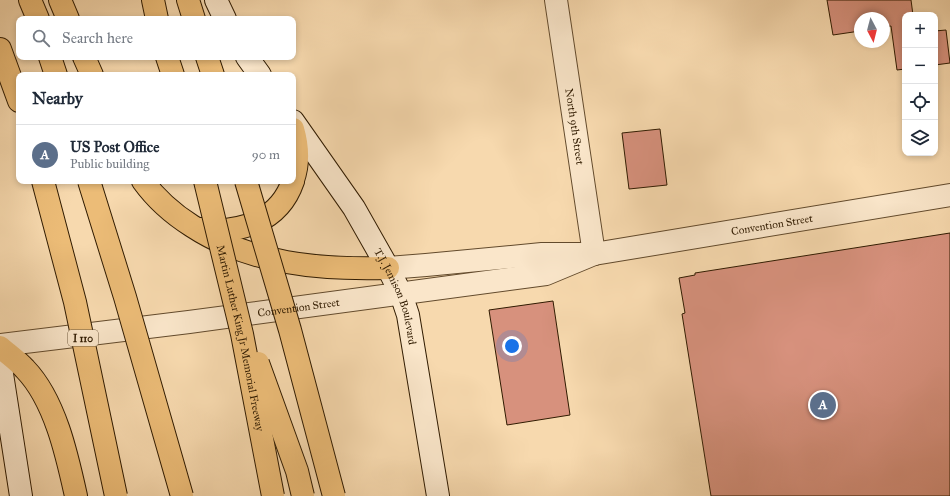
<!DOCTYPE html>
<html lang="en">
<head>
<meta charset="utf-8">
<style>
  body { margin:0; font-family:"IM FELL Great Primer",serif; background:#f2f2f3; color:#1f2937 }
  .controls { position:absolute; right:12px; top:12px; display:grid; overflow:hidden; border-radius:8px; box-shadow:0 2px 6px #0003 }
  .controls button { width:36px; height:36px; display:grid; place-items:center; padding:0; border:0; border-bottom:1px solid #e0e1e3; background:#fff; color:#1f2937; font:20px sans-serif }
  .compass { position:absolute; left:854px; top:12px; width:36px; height:36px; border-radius:50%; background:#fff; box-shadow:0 2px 6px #0003; rotate:173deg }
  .you { position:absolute; left:512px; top:346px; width:14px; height:14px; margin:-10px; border:3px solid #fff; border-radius:50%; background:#1a73e8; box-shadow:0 0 0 6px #1a73e833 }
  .badge { display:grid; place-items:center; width:26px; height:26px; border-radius:50%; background:#8f2418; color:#fff; font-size:13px; font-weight:700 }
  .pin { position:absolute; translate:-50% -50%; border:2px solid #fff; box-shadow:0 1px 4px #0006 }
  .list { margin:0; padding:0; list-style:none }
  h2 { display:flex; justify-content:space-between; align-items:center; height:52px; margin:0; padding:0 16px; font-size:17px }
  h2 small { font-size:13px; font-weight:400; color:#747a83 }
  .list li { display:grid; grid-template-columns:26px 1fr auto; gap:12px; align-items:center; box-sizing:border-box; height:60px; padding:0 16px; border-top:1px solid #e0e1e3 }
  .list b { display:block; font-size:15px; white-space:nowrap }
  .list p { margin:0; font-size:13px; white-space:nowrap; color:#747a83 }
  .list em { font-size:13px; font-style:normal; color:#747a83 }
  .icon { flex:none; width:22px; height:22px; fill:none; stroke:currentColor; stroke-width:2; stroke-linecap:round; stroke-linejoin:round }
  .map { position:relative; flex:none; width:950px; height:496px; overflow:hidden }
  .search { position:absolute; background:#fff; box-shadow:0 2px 6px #0003; left:16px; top:16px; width:280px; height:44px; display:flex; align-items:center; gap:10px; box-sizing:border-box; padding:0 14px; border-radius:8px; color:#747a83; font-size:15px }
  .panel { position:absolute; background:#fff; box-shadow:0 2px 6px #0003; left:16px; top:72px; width:280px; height:112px; border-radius:8px }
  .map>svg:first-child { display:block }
  .building { fill:#d7917d; stroke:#301b01 }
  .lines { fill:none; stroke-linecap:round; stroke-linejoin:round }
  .street-casing { stroke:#624a2c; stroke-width:24 }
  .secondary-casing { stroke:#301b01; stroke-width:24 }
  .highway-casing { stroke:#301b01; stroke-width:24 }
  .street { stroke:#fae6ca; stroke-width:22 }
  .secondary { stroke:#fae6ca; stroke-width:22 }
  .highway { stroke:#ecbc77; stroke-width:22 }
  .highway-bridge-casing { stroke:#301b01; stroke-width:24; stroke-linecap:butt }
  .highway-bridge { stroke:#ecbc77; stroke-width:22 }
  .labels { text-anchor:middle; stroke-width:3; stroke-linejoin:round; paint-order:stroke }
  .shield { fill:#fae6ca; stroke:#6d583d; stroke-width:1 }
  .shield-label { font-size:10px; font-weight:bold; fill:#301b01 }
  .street-label { font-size:11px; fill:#301b01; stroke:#fae6ca }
</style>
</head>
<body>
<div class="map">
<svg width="950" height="496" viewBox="0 0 950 496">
  <rect width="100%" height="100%" fill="#f7d9ae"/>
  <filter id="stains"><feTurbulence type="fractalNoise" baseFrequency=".005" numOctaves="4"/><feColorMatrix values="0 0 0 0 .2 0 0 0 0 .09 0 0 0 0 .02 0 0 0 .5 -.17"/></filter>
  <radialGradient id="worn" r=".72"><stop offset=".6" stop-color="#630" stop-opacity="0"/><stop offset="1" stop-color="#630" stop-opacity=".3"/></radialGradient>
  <g class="building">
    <polygon points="827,0 911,0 913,15 905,15 905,69 897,70 891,26 884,27 884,18 860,18 860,31 833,35"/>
    <polygon points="946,30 950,63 935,65 935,31"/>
    <polygon points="660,129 667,185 629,189 622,133"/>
    <polygon points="950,233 950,496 711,496 682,314 685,313 679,278 695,275 695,273"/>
    <polygon points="553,301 570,415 507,425 489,310"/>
  </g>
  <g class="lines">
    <g class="street-casing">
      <g id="street">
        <path id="s1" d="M556,0L594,254"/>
        <path id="s2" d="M388,268L426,265L542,254H594L950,195"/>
        <path id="s3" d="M0,345L189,322L546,274L594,254"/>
      </g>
    </g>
    <g class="secondary-casing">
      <g id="secondary">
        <polyline points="216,0 225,19"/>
        <polyline points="247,57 260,75"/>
        <path id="s4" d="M293,121L354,208L388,268L401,294L408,315L438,496"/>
        <polyline points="0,361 21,496"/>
      </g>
    </g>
    <g class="highway-casing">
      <g id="highway">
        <polyline points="30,0 38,19"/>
        <polyline points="60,0 68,19"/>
        <polyline points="153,0 157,19"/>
        <polyline points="188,0 194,19"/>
        <polyline points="0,49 19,101"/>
        <polyline points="50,57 56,75"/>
        <polyline points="84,57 92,75"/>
        <polyline points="167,57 173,75"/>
        <polyline points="207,57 213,75"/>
        <path d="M293,129C298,146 299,163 293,180"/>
        <path d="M143,181C156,199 173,214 192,226C250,264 320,270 388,268"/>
        <path d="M200,229C239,234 279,222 293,181"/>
        <path d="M0,347C8,354 18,361 25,369C55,400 67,455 76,496"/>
      </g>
    </g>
    <use href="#street" class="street"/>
    <use href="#secondary" class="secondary"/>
    <use href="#highway" class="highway"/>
    <g class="highway-bridge-casing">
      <g id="highway-bridge">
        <polyline points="43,181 75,302 116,496"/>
        <polyline points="89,181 125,297 182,496"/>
        <path id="s5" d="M205,181L242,334L273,496"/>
        <polyline points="246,181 290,330 334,496"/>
        <polyline points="258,363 297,471 303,496"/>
      </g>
    </g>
    <use href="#highway-bridge" class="highway-bridge"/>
  </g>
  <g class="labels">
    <rect class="shield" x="68" y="330" width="30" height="16" rx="3"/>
    <g class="shield-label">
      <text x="83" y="342">I 110</text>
    </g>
    <g class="street-label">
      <text dy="4" stroke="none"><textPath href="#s1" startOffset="128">North 9th Street</textPath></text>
      <text dy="4" stroke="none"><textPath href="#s2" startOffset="387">Convention Street</textPath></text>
      <text dy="4" stroke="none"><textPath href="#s4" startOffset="205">T.J. Jemison Boulevard</textPath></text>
      <text dy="4" stroke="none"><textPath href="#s3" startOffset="301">Convention Street</textPath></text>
      <text dy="4" stroke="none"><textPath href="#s5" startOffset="161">Martin Luther King Jr Memorial Freeway</textPath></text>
    </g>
  </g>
  <rect width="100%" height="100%" filter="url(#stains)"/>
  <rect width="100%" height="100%" fill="url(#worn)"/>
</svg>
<div class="controls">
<button>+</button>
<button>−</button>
<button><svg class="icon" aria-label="locate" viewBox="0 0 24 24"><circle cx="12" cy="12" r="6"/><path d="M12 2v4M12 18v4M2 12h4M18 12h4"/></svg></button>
<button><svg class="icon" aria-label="layers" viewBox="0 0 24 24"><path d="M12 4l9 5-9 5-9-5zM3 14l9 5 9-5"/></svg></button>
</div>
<svg class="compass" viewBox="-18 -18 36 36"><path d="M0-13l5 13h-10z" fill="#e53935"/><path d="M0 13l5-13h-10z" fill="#747a83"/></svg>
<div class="you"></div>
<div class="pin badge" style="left:823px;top:405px;background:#5c6f8a">A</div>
<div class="search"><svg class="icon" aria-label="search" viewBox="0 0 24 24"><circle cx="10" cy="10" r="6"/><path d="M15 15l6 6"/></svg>Search here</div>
<section class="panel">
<h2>Nearby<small></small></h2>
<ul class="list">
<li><span class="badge" style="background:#5c6f8a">A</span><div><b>US Post Office</b><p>Public building</p></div><em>90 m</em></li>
</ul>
</section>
</div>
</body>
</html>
